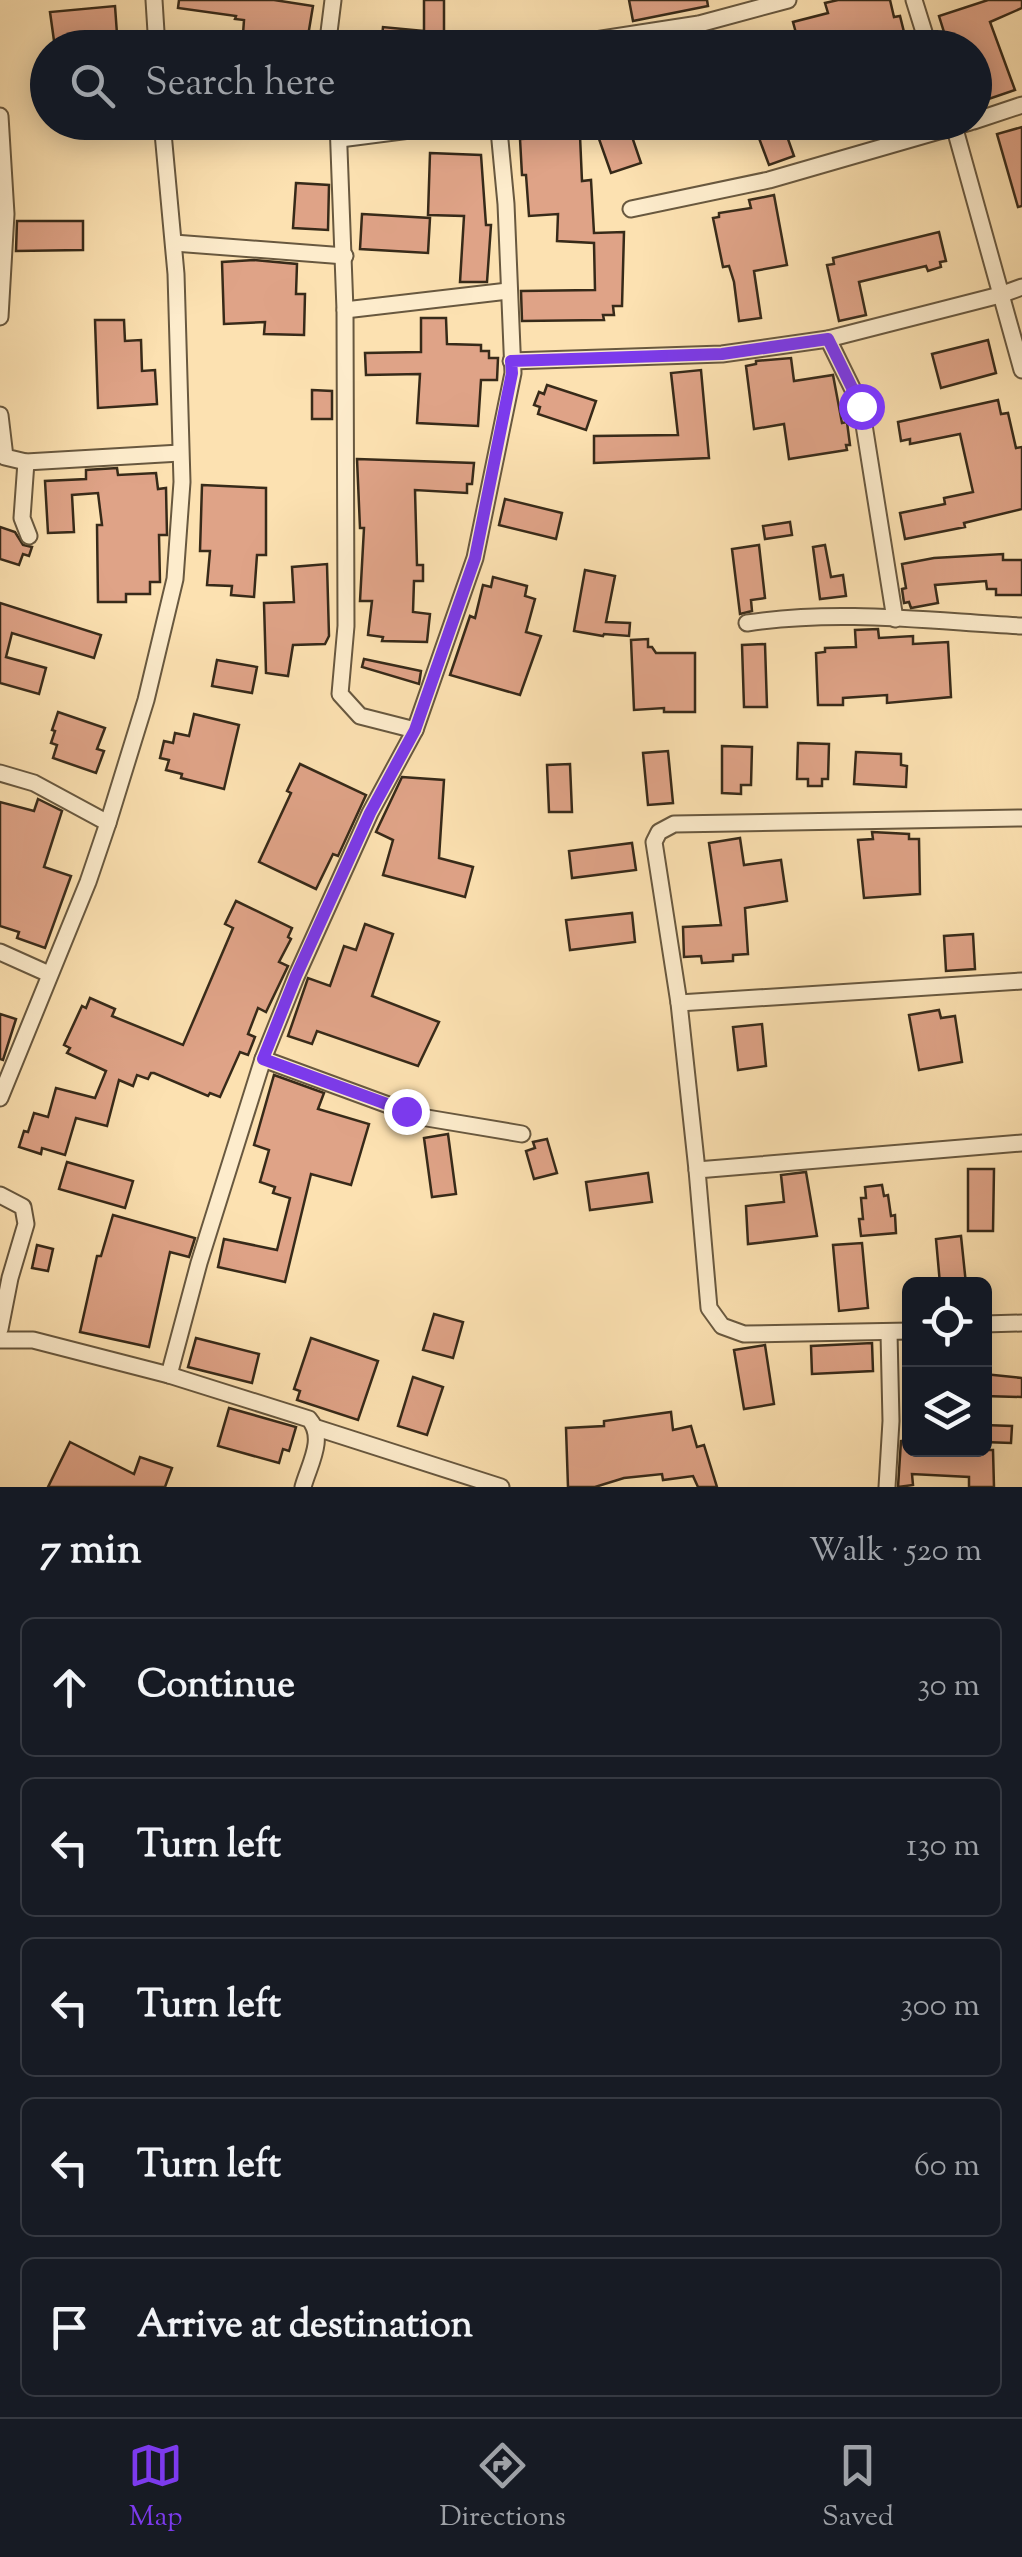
<!DOCTYPE html>
<html lang="en">
<head>
<meta charset="utf-8">
<style>
  body { margin:0; font-family:"Sorts Mill Goudy",serif; background:#242831; color:#f1f3f6 }
  .controls { position:absolute; right:30px; bottom:30px; display:grid; overflow:hidden; border-radius:15px; box-shadow:0 5px 25px #0003 }
  .controls button { width:90px; height:90px; display:grid; place-items:center; padding:0; border:0; border-bottom:2px solid #363941; background:#171b24; color:#f1f3f6; font:50px sans-serif }
  .stop { position:absolute; width:30px; height:30px; margin:-22px; border:8px solid #7c3aed; border-radius:50%; background:#fff }
  .stop.end { background:#7c3aed; border-color:#fff; box-shadow:0 2px 10px #0008 }
  .list { margin:0; padding:0; list-style:none }
  h2 { display:flex; justify-content:space-between; align-items:center; height:130px; margin:0; padding:0 40px; font-size:42px }
  h2 small { font-size:32px; font-weight:400; color:#9ea1a6 }
  .list li { display:grid; grid-template-columns:65px 1fr auto; gap:30px; align-items:center; box-sizing:border-box; height:140px; margin:0 20px 20px; padding:0 20px; border:2px solid #363941; border-radius:15px }
  .list b { display:block; font-size:38px; white-space:nowrap }
  .list em { font-size:32px; font-style:normal; color:#9ea1a6 }
  .icon { flex:none; width:55px; height:55px; fill:none; stroke:currentColor; stroke-width:2; stroke-linecap:round; stroke-linejoin:round }
  .map { position:relative; flex:none; width:1022px; height:1487px; overflow:hidden }
  .search { position:absolute; background:#171b24; box-shadow:0 5px 25px #0003; left:30px; right:30px; top:30px; height:110px; display:flex; align-items:center; gap:25px; box-sizing:border-box; padding:0 35px; border-radius:55px; color:#9ea1a6; font-size:38px }
  .sheet { height:930px; background:#171b24 }
  nav { display:flex; justify-content:space-around; align-items:center; box-sizing:border-box; height:140px; border-top:2px solid #363941; background:#171b24; font-size:28px; color:#9ea1a6 }
  nav a { display:grid; justify-items:center; gap:5px }
  nav .on { color:#7c3aed }
  .map>svg:first-child { display:block }
  .building { fill:#dfa387; stroke:#372a19; stroke-width:2.5 }
  .lines { fill:none; stroke-linecap:round; stroke-linejoin:round }
  .minor-casing { stroke:#68583f; stroke-width:19 }
  .minor { stroke:#fdeccc; stroke-width:15 }
  .route { stroke:#7c3aed; stroke-width:12 }
</style>
</head>
<body>
<div class="map">
<svg width="1022" height="1487" viewBox="0 0 1022 1487">
  <rect width="100%" height="100%" fill="#fce1b1"/>
  <filter id="stains"><feTurbulence type="fractalNoise" baseFrequency=".002" numOctaves="4"/><feColorMatrix values="0 0 0 0 .2 0 0 0 0 .09 0 0 0 0 .02 0 0 0 .5 -.17"/></filter>
  <radialGradient id="worn" r=".72"><stop offset=".6" stop-color="#630" stop-opacity="0"/><stop offset="1" stop-color="#630" stop-opacity=".3"/></radialGradient>
  <g class="building">
    <polygon points="179,0 274,0 313,6 306,48 242,48 244,20 235,19 236,16 178,8"/>
    <polygon points="424,0 444,0 444,47 381,48 383,27 424,31"/>
    <polygon points="629,0 707,0 708,6 633,21"/>
    <polygon points="838,0 890,0 894,17 900,16 908,48 800,48 793,22 828,13 825,3"/>
    <polygon points="988,0 1022,0 1022,8 990,22 1015,90 974,104 974,48 949,48 939,16"/>
    <polygon points="115,6 118,48 55,48 50,12"/>
    <polygon points="99,122 132,122 132,137 100,138"/>
    <polygon points="593,122 627,122 641,163 611,173"/>
    <polygon points="753,122 782,122 794,156 769,165"/>
    <polygon points="1022,127 1022,206 1018,207 997,134"/>
    <polygon points="580,136 582,181 591,180 594,233 624,232 622,306 613,306 614,315 603,315 604,320 522,321 521,291 595,290 594,243 557,241 558,214 529,216 526,175 522,175 520,139"/>
    <polygon points="430,153 481,155 486,225 491,225 487,282 460,282 464,216 428,215"/>
    <polygon points="296,183 329,185 328,230 293,228"/>
    <polygon points="774,195 787,265 754,271 761,318 739,321 734,282 729,266 723,267 713,218 719,217 719,213 751,208 749,200"/>
    <polygon points="362,214 430,218 428,253 360,249"/>
    <polygon points="17,221 83,221 83,250 16,251"/>
    <polygon points="939,232 946,261 940,262 941,267 928,271 926,266 859,282 866,315 839,321 827,265 834,264 833,258"/>
    <polygon points="254,260 297,264 296,294 305,294 304,335 264,334 265,322 224,324 222,262"/>
    <polygon points="421,318 446,318 447,344 481,345 481,351 489,351 489,358 498,358 497,380 481,380 478,426 417,423 420,374 366,375 365,353 421,352"/>
    <polygon points="95,320 124,320 125,341 141,340 142,371 155,370 157,404 98,408"/>
    <polygon points="988,340 996,373 941,388 932,354"/>
    <polygon points="791,358 794,381 833,375 842,423 847,422 850,445 846,445 847,450 789,459 784,424 754,429 746,366 756,364 756,361"/>
    <polygon points="701,370 709,458 594,463 594,436 678,435 671,373"/>
    <polygon points="547,385 596,401 586,430 538,414 540,407 534,405 539,392 544,394"/>
    <polygon points="312,390 332,391 332,419 312,419"/>
    <polygon points="998,400 1001,414 1008,413 1016,448 1022,447 1022,509 964,523 965,527 905,539 900,513 945,504 944,498 973,492 960,434 910,444 910,439 901,441 898,422"/>
    <polygon points="357,459 474,463 472,484 467,484 467,493 415,490 417,565 423,565 423,581 414,581 413,612 430,614 427,642 382,641 383,637 368,635 372,601 360,601 364,528 360,528"/>
    <polygon points="117,468 118,475 156,473 158,489 166,488 167,535 159,535 160,582 150,582 150,594 126,594 126,602 98,602 97,525 102,525 98,493 72,495 74,532 48,533 45,481 86,479 86,470"/>
    <polygon points="202,485 266,488 266,555 257,555 254,597 231,595 232,586 207,585 210,551 200,551"/>
    <polygon points="505,499 562,513 556,539 499,525"/>
    <polygon points="790,522 792,535 765,539 763,526"/>
    <polygon points="0,527 15,532 23,545 32,547 29,556 23,554 19,565 0,559"/>
    <polygon points="759,545 765,598 751,600 752,611 740,614 732,549"/>
    <polygon points="825,545 831,577 843,575 846,596 820,599 813,547"/>
    <polygon points="1003,554 1003,560 1022,560 1022,595 996,595 996,589 987,589 986,581 935,585 938,603 911,608 909,602 904,603 902,589 906,588 902,564 934,558"/>
    <polygon points="327,564 329,636 325,644 293,645 288,676 266,673 264,603 294,602 292,567"/>
    <polygon points="585,570 615,576 606,622 630,623 629,636 604,634 603,636 574,631"/>
    <polygon points="493,577 527,586 525,596 535,599 526,632 541,636 520,695 450,675 470,616 475,618 483,585 491,587"/>
    <polygon points="0,603 101,635 94,658 12,633 6,657 46,668 39,694 0,683"/>
    <polygon points="878,629 879,638 913,636 913,644 948,642 951,697 887,703 887,695 843,698 843,705 818,705 816,653 825,652 825,648 856,647 855,630"/>
    <polygon points="648,639 648,647 652,647 656,653 695,653 695,712 664,712 664,708 634,710 631,640"/>
    <polygon points="765,644 767,707 744,707 742,645"/>
    <polygon points="364,659 421,671 419,684 362,667"/>
    <polygon points="217,660 257,667 252,693 212,686"/>
    <polygon points="58,712 105,728 97,749 104,751 96,773 53,758 57,745 51,743 55,731 52,730"/>
    <polygon points="194,714 239,725 224,789 181,778 182,774 166,770 169,760 160,758 164,741 173,743 175,733 189,736"/>
    <polygon points="798,743 829,744 828,779 822,779 822,786 808,786 808,779 797,779"/>
    <polygon points="722,746 752,747 751,785 741,785 741,794 722,793"/>
    <polygon points="668,751 673,803 648,805 643,753"/>
    <polygon points="856,752 901,754 901,765 907,766 906,787 854,784"/>
    <polygon points="300,764 366,795 338,856 333,854 316,889 259,862 291,793 287,791"/>
    <polygon points="570,764 572,812 549,812 547,765"/>
    <polygon points="402,777 444,780 439,858 473,867 465,897 383,875 393,840 376,832"/>
    <polygon points="38,799 62,811 44,867 71,876 45,948 17,938 19,932 0,926 0,802 34,811"/>
    <polygon points="872,832 909,834 909,839 919,839 920,894 864,898 858,840 873,839"/>
    <polygon points="740,838 744,865 781,860 787,901 745,908 748,954 733,955 733,961 702,963 701,956 684,957 683,927 721,925 709,843"/>
    <polygon points="632,843 636,870 572,878 569,851"/>
    <polygon points="236,901 292,928 288,937 291,939 279,962 288,966 266,1012 258,1008 248,1034 255,1037 248,1055 240,1052 220,1097 210,1093 208,1096 154,1073 151,1073 148,1079 137,1075 133,1086 119,1080 107,1126 76,1118 65,1155 42,1148 41,1154 19,1147 24,1131 28,1132 34,1113 48,1117 56,1088 95,1098 106,1071 67,1053 70,1048 64,1045 82,1006 86,1008 90,998 115,1009 112,1016 183,1045 233,928 225,924"/>
    <polygon points="632,913 635,942 570,950 566,920"/>
    <polygon points="365,924 393,934 372,996 439,1022 418,1066 317,1031 312,1044 288,1036 308,978 330,986 344,946 356,950"/>
    <polygon points="973,934 975,969 946,971 944,936"/>
    <polygon points="939,1010 941,1018 955,1016 962,1062 919,1070 909,1015"/>
    <polygon points="0,1014 16,1019 3,1060 0,1059"/>
    <polygon points="762,1024 766,1066 738,1070 733,1027"/>
    <polygon points="274,1075 324,1093 318,1109 369,1124 351,1185 311,1174 285,1282 218,1267 224,1239 277,1250 290,1198 273,1193 275,1187 260,1182 269,1150 254,1145"/>
    <polygon points="448,1134 456,1194 432,1197 424,1138"/>
    <polygon points="547,1139 557,1173 534,1179 526,1151 535,1148 533,1142"/>
    <polygon points="67,1162 133,1181 125,1208 59,1189"/>
    <polygon points="968,1169 994,1169 993,1231 968,1231"/>
    <polygon points="806,1172 817,1236 748,1244 746,1206 784,1202 781,1175"/>
    <polygon points="648,1173 652,1202 590,1210 586,1182"/>
    <polygon points="882,1185 884,1196 888,1195 891,1216 895,1215 896,1233 861,1236 859,1219 863,1219 861,1198 866,1198 865,1187"/>
    <polygon points="113,1215 195,1238 189,1257 170,1252 149,1347 80,1332 97,1256 101,1256"/>
    <polygon points="961,1236 966,1284 940,1284 936,1239"/>
    <polygon points="862,1243 868,1308 839,1311 833,1245"/>
    <polygon points="37,1245 53,1249 48,1271 32,1268"/>
    <polygon points="434,1314 463,1322 453,1358 423,1350"/>
    <polygon points="196,1338 259,1354 252,1383 188,1367"/>
    <polygon points="311,1338 378,1361 358,1420 297,1400 300,1391 294,1389"/>
    <polygon points="872,1343 873,1371 812,1374 811,1346"/>
    <polygon points="765,1345 774,1404 744,1409 734,1350"/>
    <polygon points="984,1374 1022,1378 1022,1397 984,1396"/>
    <polygon points="413,1377 443,1387 427,1435 398,1426"/>
    <polygon points="229,1408 296,1427 289,1451 283,1449 279,1463 218,1446"/>
    <polygon points="671,1412 673,1430 691,1426 697,1447 704,1445 717,1487 698,1487 693,1476 663,1480 662,1474 624,1478 595,1487 568,1487 566,1428 604,1426 604,1421"/>
    <polygon points="984,1425 1012,1426 1011,1443 984,1442"/>
    <polygon points="908,1440 909,1450 970,1452 970,1450 993,1450 994,1487 969,1487 969,1477 912,1474 913,1485 898,1487 901,1441"/>
    <polygon points="70,1442 134,1474 140,1457 172,1468 165,1487 48,1487"/>
  </g>
  <g class="lines">
    <g class="minor-casing">
      <g id="minor">
        <polyline points="154,0 157,48"/>
        <polyline points="914,0 929,48"/>
        <polyline points="576,43 699,24 788,0"/>
        <polyline points="327,48 333,0"/>
        <polyline points="0,116 6,214 0,317"/>
        <polyline points="974,121 1022,105"/>
        <polyline points="338,122 345,310 346,626 340,694 360,716 415,730"/>
        <polyline points="953,122 1022,370"/>
        <polyline points="631,209 769,180 970,122"/>
        <polyline points="174,243 345,256"/>
        <polyline points="345,310 508,291"/>
        <polyline points="828,339 861,406 895,619"/>
        <polyline points="511,361 722,354 828,339 1000,295 1022,287"/>
        <polyline points="0,415 5,457 26,462 180,453"/>
        <polyline points="26,462 22,518 29,536"/>
        <path d="M747,623C840,609 928,621 1022,626"/>
        <polyline points="0,773 34,783 108,823"/>
        <polyline points="0,952 49,974"/>
        <polyline points="679,1003 1022,981"/>
        <polyline points="263,1059 421,1117 522,1134"/>
        <polyline points="0,1098 88,882 108,823 146,700 175,579 182,482 176,274 162,122"/>
        <polyline points="697,1170 679,1003 654,842 659,832 674,824 1022,818"/>
        <polyline points="0,1195 23,1207 26,1224 10,1278 0,1329"/>
        <polyline points="984,1324 1022,1323"/>
        <polyline points="910,1331 744,1334 722,1326 709,1308 697,1170 1022,1143"/>
        <path d="M0,1340H33L169,1375L309,1419C326,1438 309,1465 303,1487"/>
        <polyline points="169,1375 199,1263 263,1059 296,977 370,813 415,730 475,558 513,373 506,204 499,130 464,123 340,139"/>
        <polyline points="317,1428 501,1487"/>
        <polyline points="887,1487 891,1421 889,1333"/>
      </g>
    </g>
    <use href="#minor" class="minor"/>
  </g>
  <g class="lines">
    <polyline class="route" points="406,1111 263,1059 296,976 370,813 415,730 475,558 512,373 511,361 722,354 828,339 861,406"/>
  </g>
  <rect width="100%" height="100%" filter="url(#stains)"/>
  <rect width="100%" height="100%" fill="url(#worn)"/>
</svg>
<div class="controls">
<button><svg class="icon" aria-label="locate" viewBox="0 0 24 24"><circle cx="12" cy="12" r="6"/><path d="M12 2v4M12 18v4M2 12h4M18 12h4"/></svg></button>
<button><svg class="icon" aria-label="layers" viewBox="0 0 24 24"><path d="M12 4l9 5-9 5-9-5zM3 14l9 5 9-5"/></svg></button>
</div>
<div class="stop" style="left:861px;top:406px"></div>
<div class="stop end" style="left:406px;top:1111px"></div>
<div class="search"><svg class="icon" aria-label="search" viewBox="0 0 24 24"><circle cx="10" cy="10" r="6"/><path d="M15 15l6 6"/></svg>Search here</div>
</div>
<section class="sheet">
<h2>7 min<small>Walk · 520 m</small></h2>
<ul class="list">
<li><svg class="icon" aria-label="ahead" viewBox="0 0 24 24"><path d="M12 20V5M6 11l6-6 6 6"/></svg><div><b>Continue</b></div><em>30 m</em></li>
<li><svg class="icon" aria-label="left" viewBox="0 0 24 24"><path d="M17 20v-9H6M10 6l-5 5 5 5"/></svg><div><b>Turn left</b></div><em>130 m</em></li>
<li><svg class="icon" aria-label="left" viewBox="0 0 24 24"><path d="M17 20v-9H6M10 6l-5 5 5 5"/></svg><div><b>Turn left</b></div><em>300 m</em></li>
<li><svg class="icon" aria-label="left" viewBox="0 0 24 24"><path d="M17 20v-9H6M10 6l-5 5 5 5"/></svg><div><b>Turn left</b></div><em>60 m</em></li>
<li><svg class="icon" aria-label="arrive" viewBox="0 0 24 24"><path d="M6 21V4h12l-3 4 3 4H6"/></svg><div><b>Arrive at destination</b></div></li>
</ul>
</section>
<nav>
<a class="on"><svg class="icon" aria-label="map" viewBox="0 0 24 24"><path d="M3 6l6-2 6 2 6-2v14l-6 2-6-2-6 2zM9 4v14M15 6v14"/></svg>Map</a>
<a><svg class="icon" aria-label="directions" viewBox="0 0 24 24"><path d="M12 3l9 9-9 9-9-9zM9 14v-3h6M13 9l2 2-2 2"/></svg>Directions</a>
<a><svg class="icon" aria-label="saved" viewBox="0 0 24 24"><path d="M7 4h10v16l-5-4-5 4z"/></svg>Saved</a>
</nav>
</body>
</html>
